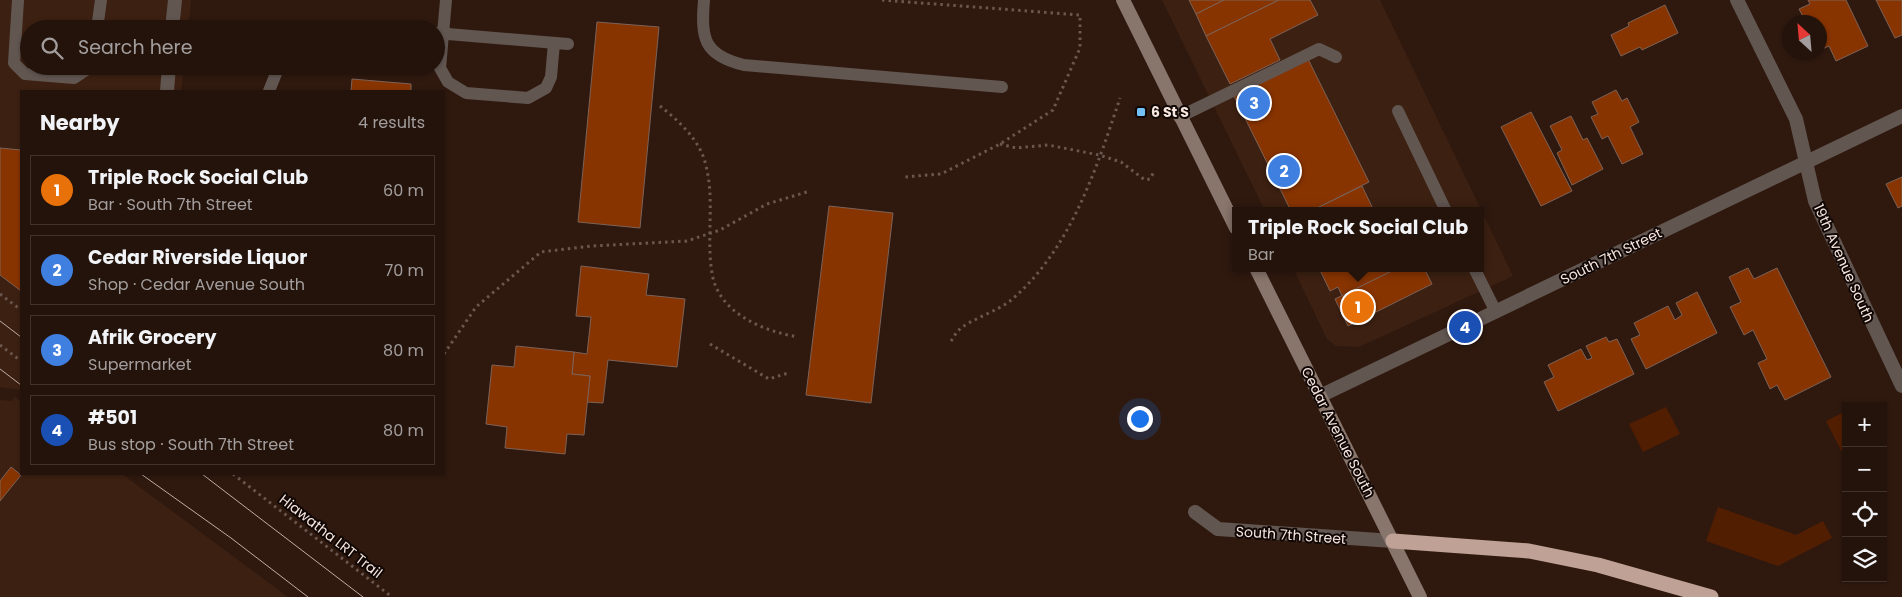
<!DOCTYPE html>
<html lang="en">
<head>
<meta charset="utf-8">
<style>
  body { margin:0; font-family:Poppins,sans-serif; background:#2f2019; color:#f1f3f6 }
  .controls { position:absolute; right:15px; bottom:15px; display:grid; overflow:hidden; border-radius:0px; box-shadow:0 1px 4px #0004 }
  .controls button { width:45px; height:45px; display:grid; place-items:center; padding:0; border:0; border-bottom:1px solid #40322c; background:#23130b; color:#f1f3f6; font:25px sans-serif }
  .compass { position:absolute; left:1782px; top:15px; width:45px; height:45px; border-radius:50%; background:#23130b; box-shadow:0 1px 4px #0004; rotate:334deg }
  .you { position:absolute; left:1139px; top:418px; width:18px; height:18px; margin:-12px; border:4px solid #fff; border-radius:50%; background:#1a73e8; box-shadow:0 0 0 8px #1a73e833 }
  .badge { display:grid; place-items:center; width:32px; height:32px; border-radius:50%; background:#75c0f6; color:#fff; font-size:16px; font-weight:700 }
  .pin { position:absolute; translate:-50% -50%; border:2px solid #fff; box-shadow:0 1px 5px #0006 }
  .popup { position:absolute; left:1232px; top:207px; width:252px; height:65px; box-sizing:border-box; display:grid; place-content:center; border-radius:0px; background:#23130b; filter:drop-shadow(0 1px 4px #0005); font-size:16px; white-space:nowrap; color:#a39e9d }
  .popup b { font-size:19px; color:#f1f3f6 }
  .popup::after { content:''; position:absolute; left:50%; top:100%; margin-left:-10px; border:10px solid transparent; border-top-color:#23130b }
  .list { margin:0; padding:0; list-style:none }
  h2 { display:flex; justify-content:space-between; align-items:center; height:65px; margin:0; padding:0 20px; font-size:21px }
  h2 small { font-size:16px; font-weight:400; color:#a39e9d }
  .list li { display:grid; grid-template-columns:32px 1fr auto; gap:15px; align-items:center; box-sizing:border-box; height:70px; margin:0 10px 10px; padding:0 10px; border:1px solid #40322c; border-radius:0px }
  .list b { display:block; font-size:19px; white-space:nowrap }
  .list p { margin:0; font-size:16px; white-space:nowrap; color:#a39e9d }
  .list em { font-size:16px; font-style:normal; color:#a39e9d }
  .icon { flex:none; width:28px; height:28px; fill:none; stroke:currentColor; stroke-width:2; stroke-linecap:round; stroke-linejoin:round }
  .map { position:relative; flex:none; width:1902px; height:597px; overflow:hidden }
  .search { position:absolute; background:#23130b; box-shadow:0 1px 4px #0004; left:20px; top:20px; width:425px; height:55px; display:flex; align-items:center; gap:12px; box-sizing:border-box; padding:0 18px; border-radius:28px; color:#a39e9d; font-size:19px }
  .panel { position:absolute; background:#23130b; box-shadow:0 1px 4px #0004; left:20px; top:90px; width:425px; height:385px; border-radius:0px }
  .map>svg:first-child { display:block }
  .built { fill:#3c2012 }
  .green { fill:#521e02 }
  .building { fill:#883400; stroke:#7d6257 }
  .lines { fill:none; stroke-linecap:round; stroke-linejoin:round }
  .path { stroke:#6b574e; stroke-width:3; stroke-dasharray:2.5 4; stroke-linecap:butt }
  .service { stroke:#625651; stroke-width:12 }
  .pedestrian { stroke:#625651; stroke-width:14 }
  .minor { stroke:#625651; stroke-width:14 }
  .secondary { stroke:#88756c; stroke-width:14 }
  .motorway { stroke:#bfa295; stroke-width:15 }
  .tram { stroke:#beaca4; stroke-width:1 }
  .poi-dot { fill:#75c0f6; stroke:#100704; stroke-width:2 }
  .labels { text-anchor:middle; stroke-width:4; stroke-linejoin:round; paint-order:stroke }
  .poi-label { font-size:14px; font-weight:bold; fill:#f6e6df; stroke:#100704; text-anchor:start }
  .street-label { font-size:14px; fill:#f6e6df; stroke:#100704 }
</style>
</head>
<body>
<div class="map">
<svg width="1902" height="597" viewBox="0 0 1902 597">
  <rect width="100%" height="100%" fill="#2f190f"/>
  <g class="built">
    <polygon points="0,0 191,0 188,29 29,29 29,66 184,66 181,91 21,91 21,390 0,387"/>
    <polygon points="1162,0 1380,0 1513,276 1359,347 1336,346 1327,339 1293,268 1480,268 1480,211 1265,211"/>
    <polygon points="15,397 21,402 21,474 122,474 288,597 0,597 0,400 12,401"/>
  </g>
  <g class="green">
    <polygon points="1666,407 1680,434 1643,452 1629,424"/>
    <polygon points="1846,411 1846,460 1826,421"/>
    <polygon points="1718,507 1796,535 1823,521 1832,538 1778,566 1706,541"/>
  </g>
  <g class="building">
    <polygon points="1189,0 1224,0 1196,14"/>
    <polygon points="1224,0 1279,0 1206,36 1196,14"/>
    <polygon points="1279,0 1310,0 1318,15 1270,39 1280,60 1230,84 1206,36"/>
    <polygon points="1808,0 1846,0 1868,46 1836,61 1829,46 1820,50 1820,22 1806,22 1799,9 1810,4"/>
    <polygon points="1876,0 1902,0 1902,35 1895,38"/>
    <polygon points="1665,5 1678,33 1642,50 1640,47 1621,56 1611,35 1629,26 1628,23"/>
    <polygon points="597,22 659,27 640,228 578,222"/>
    <polygon points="1308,59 1369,182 1311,211 1291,211 1234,96"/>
    <polygon points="352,79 411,84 411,91 351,91"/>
    <polygon points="1616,90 1622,101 1627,98 1639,122 1630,127 1643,154 1622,164 1608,136 1602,139 1591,117 1598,114 1592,102"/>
    <polygon points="1531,112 1572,191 1541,206 1501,127"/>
    <polygon points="1571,116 1583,140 1587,138 1603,169 1572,185 1557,153 1562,150 1550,126"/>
    <polygon points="0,148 21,150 21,291 0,275"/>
    <polygon points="1902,177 1902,206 1898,208 1886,184"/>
    <polygon points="1362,186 1374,211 1311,211"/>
    <polygon points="829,206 893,213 871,403 806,395"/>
    <polygon points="581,266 649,274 646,295 685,299 677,367 608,360 603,403 587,402 590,376 572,374 574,352 587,354 591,317 576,316"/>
    <polygon points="1319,268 1398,268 1342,296 1338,287 1330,291"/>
    <polygon points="1398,268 1424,268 1432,284 1348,326 1335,299"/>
    <polygon points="1748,268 1754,279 1777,268 1831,377 1785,400 1777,385 1770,389 1758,363 1767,359 1753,330 1744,335 1730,307 1741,302 1729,277"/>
    <polygon points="1697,292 1717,333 1646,369 1631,339 1640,335 1634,323 1668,306 1675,320 1682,315 1676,303"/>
    <polygon points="1606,337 1609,342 1617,339 1634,374 1558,411 1544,382 1554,377 1548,365 1581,349 1587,360 1592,358 1586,346"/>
    <polygon points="516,346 574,352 572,374 590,376 584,435 567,434 565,454 505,448 507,427 486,424 492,365 514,367"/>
    <polygon points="11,467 21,475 0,501 0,481"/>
  </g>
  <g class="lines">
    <g class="path">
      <polyline points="882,0 1080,15 1080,48 1053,110 1000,144 941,174 904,177"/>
      <path d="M660,106C679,121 701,141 706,166C715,201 706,237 712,273C718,313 763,331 798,337"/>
      <polyline points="1000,144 1016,148 1048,145 1099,155 1121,162 1145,180 1150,179 1155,170"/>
      <polyline points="0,294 21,310"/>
      <path d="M951,341C954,337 956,332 960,329C968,321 997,311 1010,301C1070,251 1096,170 1120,98"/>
      <polyline points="710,344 769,379 788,373"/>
      <polyline points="0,345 21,361"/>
      <polyline points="444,354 476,307 541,252 592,246 687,241 720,230 767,204 810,191"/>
      <polyline points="233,474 392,597"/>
    </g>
    <g class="service">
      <polyline points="18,0 14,63 25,74 74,78 92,66"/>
      <polyline points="446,0 440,68 448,82 466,93 528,98 546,88 551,77 554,43"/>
      <path d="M704,0C701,38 703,55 744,65L1002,87"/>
      <polyline points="97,29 101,0"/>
      <polyline points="328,29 346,26 382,29"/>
      <polyline points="436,33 568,44"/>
      <polyline points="269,91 279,66"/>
      <polyline points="1398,111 1446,211"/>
      <polyline points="1179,117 1319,49 1336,57"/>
      <polyline points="1474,268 1496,312"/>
    </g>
    <g class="pedestrian">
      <polyline points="172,29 175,0"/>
      <polyline points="167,91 169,66"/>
    </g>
    <g class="minor">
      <polyline points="1737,0 1796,119 1815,201 1902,386"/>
      <polyline points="1320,396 1902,116"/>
      <polyline points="1195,512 1218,529 1393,541"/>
    </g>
    <g class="secondary">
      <polyline points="1123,0 1236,228"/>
      <polyline points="1256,268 1420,597"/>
    </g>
    <polyline class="motorway" points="1393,541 1529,551 1598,565 1711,597"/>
    <g class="tram">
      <polyline points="0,321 21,337"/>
      <polyline points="0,369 21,385"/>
      <polyline points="141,474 231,538 308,597"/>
      <polyline points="202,474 363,597"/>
    </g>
  </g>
  <rect class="poi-dot" x="1136" y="107" width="10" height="10" rx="2.5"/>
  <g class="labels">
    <g class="poi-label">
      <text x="1151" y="117">6 St S</text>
    </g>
    <g class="street-label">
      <text transform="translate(1611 256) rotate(-26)" y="5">South 7th Street</text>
      <text transform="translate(1844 263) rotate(66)" y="5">19th Avenue South</text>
      <text transform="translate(1338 432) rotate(63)" y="5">Cedar Avenue South</text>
      <text transform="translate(1291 535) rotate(4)" y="5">South 7th Street</text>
      <text transform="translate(331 536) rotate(38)" y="5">Hiawatha LRT Trail</text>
    </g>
  </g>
</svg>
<div class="controls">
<button>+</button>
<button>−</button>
<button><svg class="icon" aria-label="locate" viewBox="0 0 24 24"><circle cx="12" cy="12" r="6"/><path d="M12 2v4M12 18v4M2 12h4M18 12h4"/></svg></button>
<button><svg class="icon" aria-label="layers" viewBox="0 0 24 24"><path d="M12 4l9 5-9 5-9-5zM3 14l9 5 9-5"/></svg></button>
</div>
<svg class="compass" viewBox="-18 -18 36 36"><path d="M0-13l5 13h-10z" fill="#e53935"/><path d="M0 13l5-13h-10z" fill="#a39e9d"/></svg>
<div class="you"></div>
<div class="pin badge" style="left:1358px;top:307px;background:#e8710a">1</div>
<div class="popup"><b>Triple Rock Social Club</b>Bar</div>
<div class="pin badge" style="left:1284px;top:171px;background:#3f7fe0">2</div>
<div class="pin badge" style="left:1254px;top:103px;background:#3f7fe0">3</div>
<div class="pin badge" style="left:1465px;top:327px;background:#1a4fb4">4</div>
<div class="search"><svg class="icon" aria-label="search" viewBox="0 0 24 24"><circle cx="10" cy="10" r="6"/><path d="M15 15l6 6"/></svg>Search here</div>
<section class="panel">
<h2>Nearby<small>4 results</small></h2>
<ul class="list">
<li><span class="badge" style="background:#e8710a">1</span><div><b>Triple Rock Social Club</b><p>Bar · South 7th Street</p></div><em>60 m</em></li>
<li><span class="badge" style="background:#3f7fe0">2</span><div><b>Cedar Riverside Liquor</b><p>Shop · Cedar Avenue South</p></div><em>70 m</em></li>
<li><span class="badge" style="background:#3f7fe0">3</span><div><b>Afrik Grocery</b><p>Supermarket</p></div><em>80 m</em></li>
<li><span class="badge" style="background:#1a4fb4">4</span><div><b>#501</b><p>Bus stop · South 7th Street</p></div><em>80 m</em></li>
</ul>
</section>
</div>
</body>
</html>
